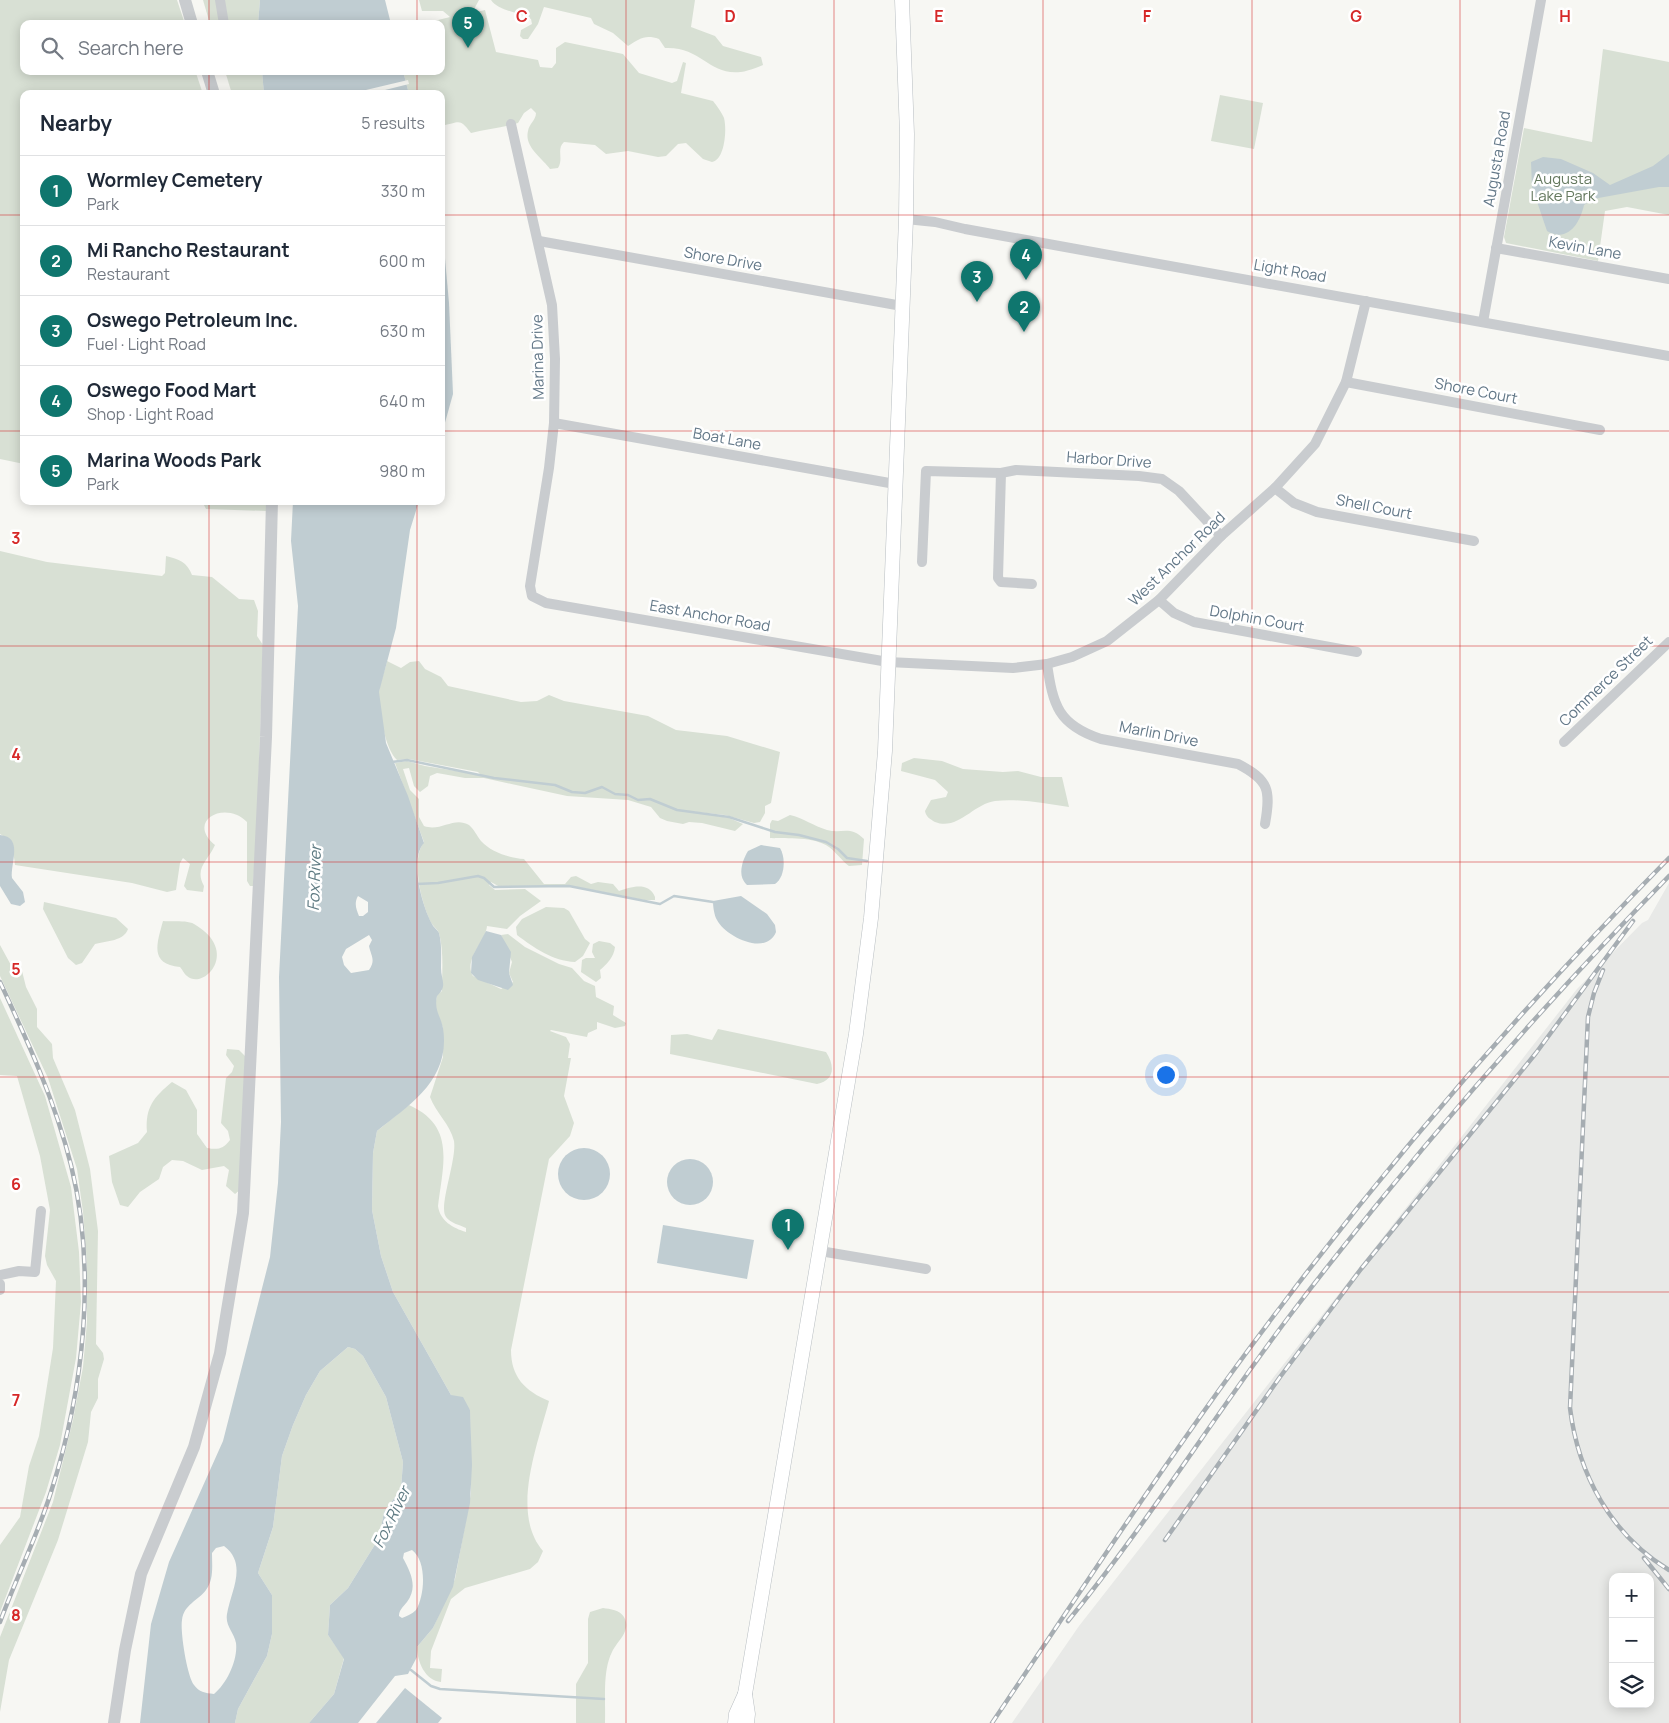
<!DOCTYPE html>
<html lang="en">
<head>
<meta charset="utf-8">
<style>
  body { margin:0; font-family:Manrope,sans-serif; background:#f6f6f7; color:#1f2937 }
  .controls { position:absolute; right:15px; bottom:15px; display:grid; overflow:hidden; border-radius:10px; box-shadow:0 2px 12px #0003 }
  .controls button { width:45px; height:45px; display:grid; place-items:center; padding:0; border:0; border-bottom:1px solid #e0e1e3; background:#fff; color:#1f2937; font:25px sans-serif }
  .you { position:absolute; left:1165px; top:1074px; width:18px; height:18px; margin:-12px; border:4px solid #fff; border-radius:50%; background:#1a73e8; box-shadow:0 0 0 8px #1a73e833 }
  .badge { display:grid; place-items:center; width:32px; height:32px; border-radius:50%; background:#0f766e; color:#fff; font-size:16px; font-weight:700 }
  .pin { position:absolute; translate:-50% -41px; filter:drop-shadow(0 1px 2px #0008) }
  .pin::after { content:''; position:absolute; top:26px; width:18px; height:15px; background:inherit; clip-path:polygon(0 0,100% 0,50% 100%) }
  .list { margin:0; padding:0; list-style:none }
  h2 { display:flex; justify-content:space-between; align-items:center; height:65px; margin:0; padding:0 20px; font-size:21px }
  h2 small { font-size:16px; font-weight:400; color:#747a83 }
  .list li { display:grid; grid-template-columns:32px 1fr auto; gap:15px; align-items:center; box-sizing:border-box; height:70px; padding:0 20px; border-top:1px solid #e0e1e3 }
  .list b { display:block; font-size:19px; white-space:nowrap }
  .list p { margin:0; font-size:16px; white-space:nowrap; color:#747a83 }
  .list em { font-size:16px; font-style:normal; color:#747a83 }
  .icon { flex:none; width:28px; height:28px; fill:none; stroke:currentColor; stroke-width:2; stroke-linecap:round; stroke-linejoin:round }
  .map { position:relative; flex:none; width:1669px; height:1723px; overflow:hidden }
  .search { position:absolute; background:#fff; box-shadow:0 2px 12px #0003; left:20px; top:20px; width:425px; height:55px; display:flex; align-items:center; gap:12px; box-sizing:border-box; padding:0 18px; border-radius:10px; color:#747a83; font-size:19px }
  .panel { position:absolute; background:#fff; box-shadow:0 2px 12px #0003; left:20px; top:90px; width:425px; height:415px; border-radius:10px }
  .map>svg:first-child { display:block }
  .built { fill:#e8e9e7; fill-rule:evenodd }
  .green { fill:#d8e0d4 }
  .water { fill:#c0cdd2; fill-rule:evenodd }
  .pier { fill:#f7f7f3 }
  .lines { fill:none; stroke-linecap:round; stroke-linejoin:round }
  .stream { stroke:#c0cdd2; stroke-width:2.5 }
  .secondary-casing { stroke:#b8bec2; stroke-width:15 }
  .minor { stroke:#c9cccf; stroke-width:10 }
  .tertiary { stroke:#c9cccf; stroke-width:12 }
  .secondary { stroke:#fff; stroke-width:14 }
  .rail-casing { stroke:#a6adb2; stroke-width:4.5 }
  .rail { stroke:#fff; stroke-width:2.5; stroke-dasharray:8; stroke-linecap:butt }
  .grid { fill:none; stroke:#d62828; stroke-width:1; stroke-opacity:0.55 }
  .labels { text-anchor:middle; stroke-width:5; stroke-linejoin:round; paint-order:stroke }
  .street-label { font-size:15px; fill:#637888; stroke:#fff }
  .park-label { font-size:15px; fill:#65795f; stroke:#fff }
  .water-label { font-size:16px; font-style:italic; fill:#5f7b83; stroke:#fff }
  .grid-label { font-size:16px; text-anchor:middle; font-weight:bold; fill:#d62828; stroke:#fff; stroke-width:5; stroke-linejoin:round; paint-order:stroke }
</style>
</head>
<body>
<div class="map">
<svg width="1669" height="1723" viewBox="0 0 1669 1723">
  <rect width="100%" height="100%" fill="#f7f7f3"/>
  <path class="built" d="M1669,883V1723H1012L1079,1626L1577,989L1642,923L1648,920ZM1613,1577H1650V1704H1613Z"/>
  <g class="green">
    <polygon points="0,0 177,0 185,24 24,24 24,71 198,71 196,73 203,94 24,94 24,464 0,459"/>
    <polygon points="203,0 260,0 258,24 210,24"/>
    <path d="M419,0H479L472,13L485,10L496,52L538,60L540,67L552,68L556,63V48L565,42L623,54L639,73L672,83L677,81L683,62L686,63L681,93L713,101C717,106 722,113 724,118C727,129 725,160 712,162L703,159L686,143L678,144L666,156L658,157L628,151L606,154L595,145L564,142C556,149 564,159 558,168L550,169C542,158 524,147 528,131C529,124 536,120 536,113L531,108L524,113L518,123C502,128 487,129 471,133C459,118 461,122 441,126V94H409L403,71H441V24H422L450,17L443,11H422Z"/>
    <path d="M491,0H695L691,27L715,36L723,46L761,57L763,65C711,89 709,46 665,48L659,39C645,34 639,39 628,46L613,33L594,24L591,18L544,7L538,24L528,39H523L520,36L521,30L532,24L531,19C520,12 498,11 491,0Z"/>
    <polygon points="1603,49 1669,62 1669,215 1627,207 1605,211 1598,261 1506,243 1504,237 1524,128 1592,142"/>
    <polygon points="225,71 262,71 264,94 232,94"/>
    <polygon points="1220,95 1263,103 1254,149 1211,141"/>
    <polygon points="202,501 267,501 267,511 206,509"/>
    <path d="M0,551L47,562L162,576L165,573L166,556C179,559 187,562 192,575L212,577L239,599L254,600L258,611L257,636L263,645L257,826L253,886H250L247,881V822C226,800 185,820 215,845C208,861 194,868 204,886L203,892L187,890L184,886L190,864L183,858L180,863L176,890L167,892L132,883L15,865L12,842L0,834Z"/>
    <path d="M387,661L401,668L410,662L419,661L425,669L441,677L448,686L521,702L537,701L549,695L564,701L648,716L676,730L727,736L780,752L771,803L765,806V813L760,822L754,823L725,815L688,811L729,818L743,824L735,831L702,823L689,822L683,824L667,821L660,818L651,807L628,800L567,796L484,778H465L437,773L430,776L428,786L420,792L414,786L409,768L403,769L410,790L419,799V817L424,826C441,832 454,816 469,825C474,829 477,836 481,841C491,852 509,858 524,859L544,884H565L571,877L576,876L591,884L598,882L613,884L619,891C630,887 649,881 655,897V900H644L572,886L500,887L491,882L489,885L495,890L525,889L541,901L520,916L507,929L487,926C486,941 463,960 473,976L501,989L513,982L509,973L512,962L501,935L508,934L525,947L559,964L572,968L584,981L595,986L596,997L614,1006L613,1015L626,1023L625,1026L615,1028L597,1022V1029L588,1033L587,1037L551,1030L550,1031L566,1037L570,1044L568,1058H571L564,1096L574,1123L570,1136L549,1159L511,1350C511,1377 525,1391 549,1401C538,1444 510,1513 543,1551L538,1562L530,1569L465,1588L451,1599L431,1651L430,1668L442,1669L441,1682C425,1681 417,1661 417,1647L433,1628L455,1579L471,1493L470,1410L451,1395L393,1292L381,1256L372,1210L373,1153L377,1131L409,1105C456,1126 443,1164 438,1206C440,1221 453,1228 466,1232V1228C460,1225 450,1223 446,1217C438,1207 457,1160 454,1141C450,1124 436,1113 430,1097L443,1057V1028L435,1007L437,995L442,991C442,972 444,951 439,933C438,930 434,927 432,924C422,906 410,860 424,842L395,763L407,761L425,766L481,775L478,772L409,759L397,760C385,749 378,709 379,692C380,682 385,671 387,661Z"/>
    <path d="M914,758L942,761L963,769L1003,772L1018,771L1041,777H1062L1069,807C1045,804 1019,798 995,801C973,804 958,831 935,822C930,819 926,817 925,811L931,800L946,797L948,792L935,780L901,771L902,763Z"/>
    <path d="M790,815C803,818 814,826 827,830C842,834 850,825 864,839L862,865L849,866C842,861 836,852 829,847C813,836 788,839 770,838V824L772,820L778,821Z"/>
    <path d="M44,902L116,918L128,929C124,941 107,941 95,944L82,963L76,965L68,958L43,909Z"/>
    <path d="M546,907L564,908L569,911L585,939L590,943L583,956L575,962C553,961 534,948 517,935L516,927L522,919Z"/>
    <path d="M163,921C172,922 187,920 194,924C241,951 204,991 187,976C184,974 183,970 180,967C149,964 157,943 163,921Z"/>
    <path d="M599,941L610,943L615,947C614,957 607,964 600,970L601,978L596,982L581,972L582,960L586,958H595L592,952L593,944Z"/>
    <polygon points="0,945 12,967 22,971 26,987 37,1009 37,1027 52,1044 53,1058 75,1110 90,1169 98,1231 96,1344 103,1353 104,1359 98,1379 98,1398 91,1412 88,1442 58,1540 9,1660 0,1712 0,1637 53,1502 73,1420 83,1367 87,1322 87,1264 83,1212 77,1169 48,1078 0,976"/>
    <polygon points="0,998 45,1096 71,1187 79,1252 81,1302 76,1358 60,1445 46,1492 0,1612 0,1545 20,1517 29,1466 39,1436 53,1348 56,1281 47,1265 45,1256 50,1210 40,1156 17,1076 0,1075"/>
    <path d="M718,1029L826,1052C835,1066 835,1080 817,1084L670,1054L671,1035L687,1034L712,1040Z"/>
    <path d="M227,1049L239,1050L246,1057L241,1189L235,1194L226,1186L229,1170L224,1166L202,1170L183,1161L172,1160L163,1167L159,1179L140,1192L128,1207L120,1205L112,1182L109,1156L138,1143L147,1132C145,1107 154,1097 172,1082L186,1090L197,1110V1134L207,1148C218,1150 223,1149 230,1140L228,1131L221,1123L226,1078L232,1072L234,1066L226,1055Z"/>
    <polygon points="348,1347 355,1349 363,1356 386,1397 403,1462 401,1489 384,1512 379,1538 348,1588 330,1605 328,1635 344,1658 334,1694 309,1723 235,1723 238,1709 267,1656 272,1634 272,1595 258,1573 273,1527 282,1456 293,1425 306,1395 320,1371"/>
    <path d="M603,1608C610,1609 620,1610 624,1617C632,1631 617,1641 612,1652C602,1672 606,1701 605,1723H576V1684L588,1663V1619L590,1612Z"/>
  </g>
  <g class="water">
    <polygon points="260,0 385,0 391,24 258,24"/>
    <polygon points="262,71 403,71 409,94 264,94"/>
    <path d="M1669,154V187H1659L1593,199L1584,205C1580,223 1568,243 1547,231L1532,187L1531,162L1543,157L1561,159L1593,173L1610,185L1653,166Z"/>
    <polygon points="441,214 449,303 453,394 441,437"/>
    <path d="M293,501H419L410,530L396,628L379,692L386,743L408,796L424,843C409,859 422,906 432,924C434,928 438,930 439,933C442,945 441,956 441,968C441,980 448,986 437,996C434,1011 440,1014 443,1028C451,1079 411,1104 377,1131L373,1153L372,1210L381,1256L393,1292L451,1395L463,1397L470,1410L472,1465L470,1503L453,1587L433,1628L417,1647V1657L408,1674L395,1676L358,1723H309L334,1694L344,1659L328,1635L330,1605L348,1588L379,1538L384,1512L401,1489L403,1462L386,1397L363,1356L355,1349L348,1347L320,1371L306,1395L293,1425L282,1456L273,1527L258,1573L272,1595V1634L267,1656L238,1709L235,1723H140L151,1624L169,1562L223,1441L270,1257L278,1183L281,1122L279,977L298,606L291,541ZM358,896L368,902V912L363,916H359C356,909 354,903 358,896ZM369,935L372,940L369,946C371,956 376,960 369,970L351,973L344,965L342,957L346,949ZM224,1546C248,1564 231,1591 227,1614C225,1626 234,1632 236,1643C238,1660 227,1683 214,1694C205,1693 199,1692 194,1685C187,1676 180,1631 182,1620C184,1604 198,1601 206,1590C214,1579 212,1566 212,1553L216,1548ZM412,1550C427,1561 425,1595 416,1610C412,1614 407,1616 402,1618L399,1616C399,1610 403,1607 407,1602C418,1587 411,1573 403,1558L404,1553Z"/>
    <path d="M0,835C24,837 10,864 12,878L23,892L25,902L20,906L11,904L0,886Z"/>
    <path d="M761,845L780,848C786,858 785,877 775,884L747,885C737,876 742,861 748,851Z"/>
    <path d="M741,896L767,914L775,925L776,932C766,957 725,936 717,920C714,915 713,906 713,901Z"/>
    <polygon points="486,931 501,935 511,952 509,973 513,985 508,990 478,980 471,973 472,957"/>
    <circle cx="584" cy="1174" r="26"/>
    <circle cx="690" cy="1182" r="23"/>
    <polygon points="663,1225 754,1240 747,1279 657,1263"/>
    <polygon points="405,1688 442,1718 438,1723 376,1723"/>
  </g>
  <polygon class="pier" points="408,80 409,84 369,94 349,94"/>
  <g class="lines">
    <g class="stream">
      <polyline points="392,762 407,760 494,778 555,785 572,792 585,793 602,787 615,794 628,795 638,800 650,799 677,810 729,817 775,832 799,835 826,842 838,849 847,858 867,861"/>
      <polyline points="417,884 438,883 478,876 484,878 494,887 569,886 660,904 674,896 713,902"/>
      <polyline points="411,1670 431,1686 440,1689 604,1699"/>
    </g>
    <g class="secondary-casing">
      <g id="secondary">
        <polyline points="745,1694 748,1714 747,1723"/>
        <polyline points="735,1723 736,1714 745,1694 856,1034 871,918 885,751 906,219 907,134 902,0"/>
      </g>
    </g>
    <g class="minor">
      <polyline points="220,0 224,24"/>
      <polyline points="511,124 552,305 555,359 554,423 549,468 530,586 532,596 546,603 888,662 1013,668 1047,664 1072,657 1107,641 1159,600 1221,536 1275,488 1315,444 1346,382 1366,301"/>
      <polyline points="906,219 935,222 965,229 1669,356"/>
      <polyline points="539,241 902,306"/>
      <polyline points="1496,248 1669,279"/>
      <polyline points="1483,322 1541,0"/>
      <polyline points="1346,382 1600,430"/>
      <polyline points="554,423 895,484"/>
      <polyline points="1275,488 1294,503 1317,512 1474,541"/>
      <polyline points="922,562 926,471 1001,473"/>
      <polyline points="1032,584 1001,582 998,578 1001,473 1016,470 1139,476 1162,479 1179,491 1221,536"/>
      <polyline points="1159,600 1174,613 1194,622 1357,652"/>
      <path d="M1047,664C1053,705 1058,725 1101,739L1238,764C1269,780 1271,790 1265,824"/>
      <polyline points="1564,742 1669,642"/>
      <polyline points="820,1251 926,1269"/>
      <polyline points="0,1275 19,1271 35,1272 41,1211"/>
      <polyline points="0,1284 0,1290"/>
    </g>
    <g class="tertiary">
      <polyline points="185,0 192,24"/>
      <polyline points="207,71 214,94"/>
      <polyline points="114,1723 125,1650 141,1574 194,1447 220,1353 243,1213 266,737 272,501"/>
    </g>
    <use href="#secondary" class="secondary"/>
    <g class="rail-casing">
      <g id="rail">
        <path d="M1603,970L1594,993L1588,1017L1570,1408C1578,1474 1611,1535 1669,1570"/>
        <path d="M0,982C28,1042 55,1101 71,1165C97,1271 84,1389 51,1492C37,1537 16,1578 0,1622"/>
        <polyline points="1165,1540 1280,1377 1361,1269 1536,1053 1633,921"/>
        <polyline points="1644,1558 1669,1589"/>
        <path d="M1068,1621C1149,1522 1216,1412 1294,1310C1410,1158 1535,1013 1669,876"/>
        <path d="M992,1723C1087,1582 1179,1440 1282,1305C1401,1147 1531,998 1669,858"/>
      </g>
    </g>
    <use href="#rail" class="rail"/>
  </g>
  <path class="grid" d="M209,0V24M417,0V24M626,0V1723M834,0V1723M1043,0V1723M1252,0V1723M1460,0V1723M209,71V94M417,71V94M0,215H24M441,215H1669M0,431H24M441,431H1669M209,501V1723M417,501V1723M0,646H1669M0,862H1669M0,1077H1669M0,1292H1669M0,1508H1669"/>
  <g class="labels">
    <g class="street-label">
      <text transform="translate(1497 159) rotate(-80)" y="5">Augusta Road</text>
      <text transform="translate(1585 248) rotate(10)" y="5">Kevin Lane</text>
      <text transform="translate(723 259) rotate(10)" y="5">Shore Drive</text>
      <text transform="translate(1290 271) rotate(10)" y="5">Light Road</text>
      <text transform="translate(538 357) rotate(-91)" y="5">Marina Drive</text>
      <text transform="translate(1476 391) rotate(11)" y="5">Shore Court</text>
      <text transform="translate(727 439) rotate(10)" y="5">Boat Lane</text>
      <text transform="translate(1109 460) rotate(4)" y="5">Harbor Drive</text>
      <text transform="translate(1374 507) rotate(11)" y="5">Shell Court</text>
      <text transform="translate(1177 559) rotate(-44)" y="5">West Anchor Road</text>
      <text transform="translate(710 616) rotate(10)" y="5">East Anchor Road</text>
      <text transform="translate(1257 619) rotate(10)" y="5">Dolphin Court</text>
      <text transform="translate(1606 681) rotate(-44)" y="5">Commerce Street</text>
      <text transform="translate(1159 734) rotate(11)" y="5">Marlin Drive</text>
    </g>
    <g class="park-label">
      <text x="1563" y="184">Augusta<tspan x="1563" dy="17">Lake Park</tspan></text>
    </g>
    <g class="water-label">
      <text transform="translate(314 878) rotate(-88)" y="6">Fox River</text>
      <text transform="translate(391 1517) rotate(-64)" y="6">Fox River</text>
    </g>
  </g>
  <g class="grid-label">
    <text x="522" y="22">C</text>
    <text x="730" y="22">D</text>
    <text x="939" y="22">E</text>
    <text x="1147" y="22">F</text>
    <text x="1356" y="22">G</text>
    <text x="1565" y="22">H</text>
    <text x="16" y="544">3</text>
    <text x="16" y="760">4</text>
    <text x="16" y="975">5</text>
    <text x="16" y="1190">6</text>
    <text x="16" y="1406">7</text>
    <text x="16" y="1621">8</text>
  </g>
</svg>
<div class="controls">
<button>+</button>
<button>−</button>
<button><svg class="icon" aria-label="layers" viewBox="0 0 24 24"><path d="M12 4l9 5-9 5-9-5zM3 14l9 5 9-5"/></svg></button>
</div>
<div class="you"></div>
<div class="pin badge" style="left:788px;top:1250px">1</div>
<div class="pin badge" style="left:1024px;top:332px">2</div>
<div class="pin badge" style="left:977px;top:302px">3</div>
<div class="pin badge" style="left:1026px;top:280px">4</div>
<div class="pin badge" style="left:468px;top:48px">5</div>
<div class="search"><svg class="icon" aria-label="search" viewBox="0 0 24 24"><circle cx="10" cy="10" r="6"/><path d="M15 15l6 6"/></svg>Search here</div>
<section class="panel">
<h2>Nearby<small>5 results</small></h2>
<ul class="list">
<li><span class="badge">1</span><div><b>Wormley Cemetery</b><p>Park</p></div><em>330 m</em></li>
<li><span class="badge">2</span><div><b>Mi Rancho Restaurant</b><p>Restaurant</p></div><em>600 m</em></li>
<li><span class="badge">3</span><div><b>Oswego Petroleum Inc.</b><p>Fuel · Light Road</p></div><em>630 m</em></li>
<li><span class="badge">4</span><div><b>Oswego Food Mart</b><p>Shop · Light Road</p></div><em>640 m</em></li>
<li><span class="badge">5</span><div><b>Marina Woods Park</b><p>Park</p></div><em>980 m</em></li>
</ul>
</section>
</div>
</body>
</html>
